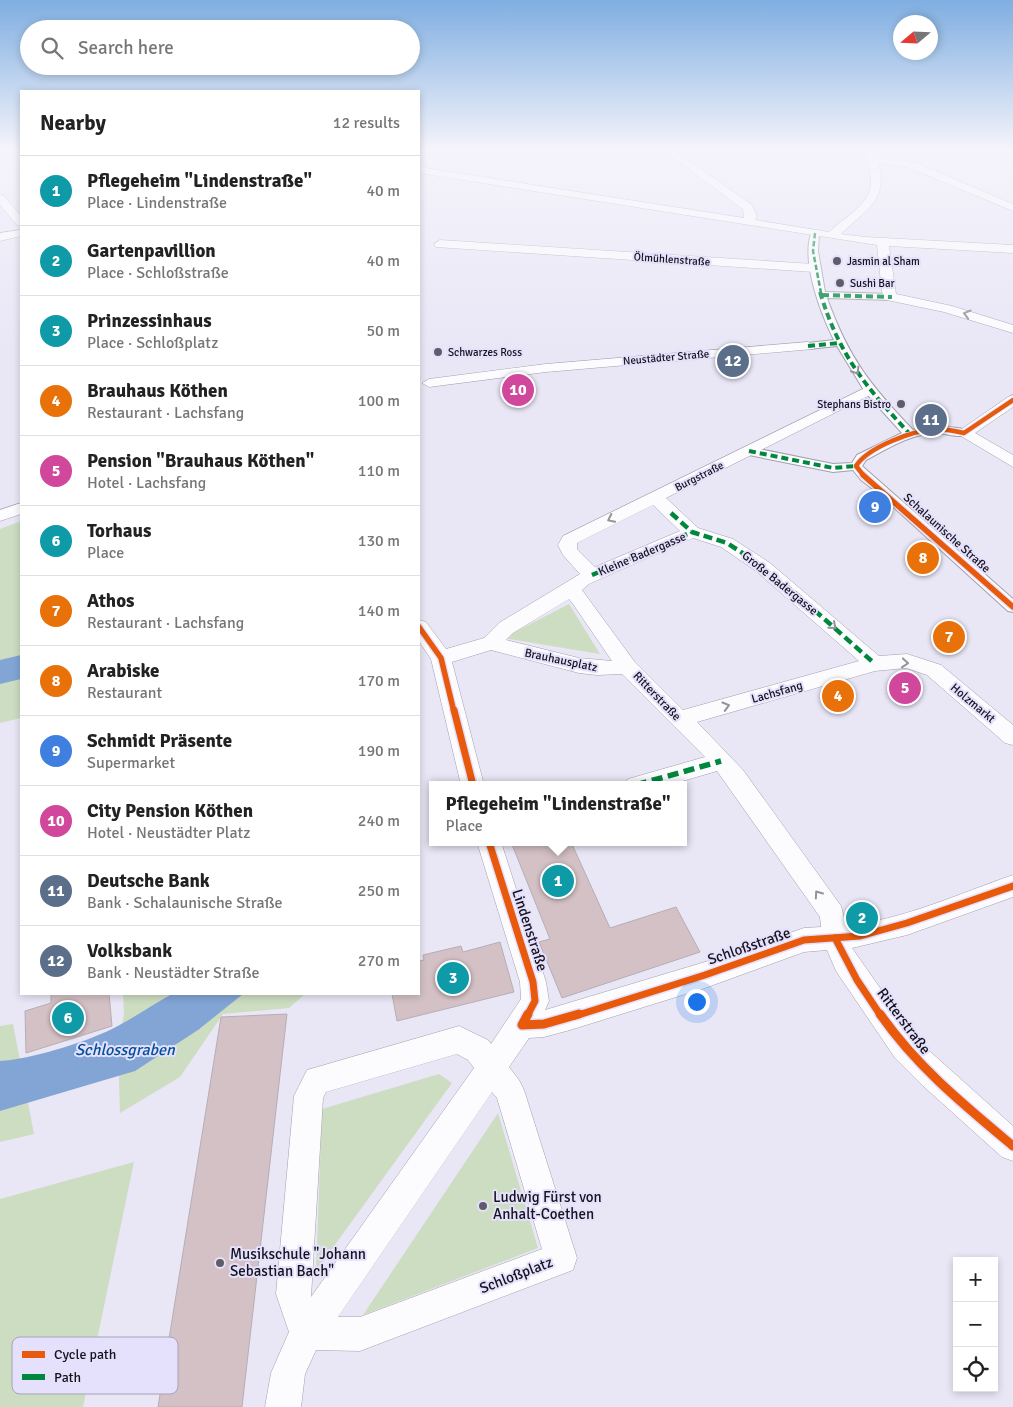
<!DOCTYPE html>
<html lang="en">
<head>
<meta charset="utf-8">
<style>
  body { margin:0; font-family:Signika,sans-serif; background:#f6f6f6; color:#222 }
  .controls { position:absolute; right:15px; bottom:15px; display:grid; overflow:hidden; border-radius:0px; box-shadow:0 2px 8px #0003 }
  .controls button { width:45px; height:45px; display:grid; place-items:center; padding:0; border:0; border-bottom:1px solid #e0e0e0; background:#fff; color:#222; font:25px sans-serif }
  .compass { position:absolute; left:893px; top:15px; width:45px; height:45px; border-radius:50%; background:#fff; box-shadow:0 2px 8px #0003; rotate:251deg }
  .you { position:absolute; left:696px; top:1001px; width:18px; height:18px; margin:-12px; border:4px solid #fff; border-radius:50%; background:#1a73e8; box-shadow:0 0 0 8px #1a73e833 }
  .badge { display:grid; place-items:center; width:32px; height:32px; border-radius:50%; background:#d93025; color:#fff; font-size:16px; font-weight:700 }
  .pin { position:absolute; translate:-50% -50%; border:2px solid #fff; box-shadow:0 1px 5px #0006 }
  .popup { position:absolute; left:429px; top:781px; width:258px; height:65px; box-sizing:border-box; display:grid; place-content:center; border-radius:0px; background:#fff; filter:drop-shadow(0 1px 4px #0005); font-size:16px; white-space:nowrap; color:#767676 }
  .popup b { font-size:19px; color:#222 }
  .popup::after { content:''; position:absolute; left:50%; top:100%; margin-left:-10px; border:10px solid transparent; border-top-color:#fff }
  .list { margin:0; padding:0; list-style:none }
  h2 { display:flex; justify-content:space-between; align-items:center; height:65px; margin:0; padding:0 20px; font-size:21px }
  h2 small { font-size:16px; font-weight:400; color:#767676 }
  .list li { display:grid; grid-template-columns:32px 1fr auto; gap:15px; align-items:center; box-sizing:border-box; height:70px; padding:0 20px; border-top:1px solid #e0e0e0 }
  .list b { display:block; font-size:19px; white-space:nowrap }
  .list p { margin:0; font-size:16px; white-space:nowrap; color:#767676 }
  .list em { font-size:16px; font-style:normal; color:#767676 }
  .icon { flex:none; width:28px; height:28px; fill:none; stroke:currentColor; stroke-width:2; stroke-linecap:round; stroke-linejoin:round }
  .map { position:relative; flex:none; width:1013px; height:1407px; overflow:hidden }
  .search { position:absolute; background:#fff; box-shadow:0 2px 8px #0003; left:20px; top:20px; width:400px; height:55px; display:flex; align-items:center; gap:12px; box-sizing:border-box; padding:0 18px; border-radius:28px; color:#767676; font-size:19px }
  .panel { position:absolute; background:#fff; box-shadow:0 2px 8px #0003; left:20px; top:90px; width:400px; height:905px; border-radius:0px }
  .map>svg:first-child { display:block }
  .green { fill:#cdddc2 }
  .water { fill:#82a5d6 }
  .building { fill:#d4c1c6; stroke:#b5aeb5 }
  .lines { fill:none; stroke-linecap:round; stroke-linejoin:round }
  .pedestrian-casing { stroke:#a2a0ab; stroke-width:2 }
  .minor-casing { stroke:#a2a0ab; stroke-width:1 }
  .pedestrian { fill:#fcfbfe; fill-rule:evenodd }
  .minor { fill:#fcfbfe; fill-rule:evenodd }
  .quiet-far3 { stroke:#00873e; stroke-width:2.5; stroke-dasharray:5.5 2.5; stroke-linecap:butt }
  .quiet-far2 { stroke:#00873e; stroke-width:4; stroke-dasharray:7 4; stroke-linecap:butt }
  .quiet-far1 { stroke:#00873e; stroke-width:4.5; stroke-dasharray:9 4.5; stroke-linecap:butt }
  .quiet { stroke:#00873e; stroke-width:5.5; stroke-dasharray:11 5.5; stroke-linecap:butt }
  .cycleway-far3-casing { stroke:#e5e0fc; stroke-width:6 }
  .cycleway-far2-casing { stroke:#e5e0fc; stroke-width:8 }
  .cycleway-far1-casing { stroke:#e5e0fc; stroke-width:10 }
  .cycleway-casing { stroke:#e5e0fc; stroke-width:12 }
  .cycleway-far3 { stroke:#e8590c; stroke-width:4.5 }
  .cycleway-far2 { stroke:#e8590c; stroke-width:5.5 }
  .cycleway-far1 { stroke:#e8590c; stroke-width:7 }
  .cycleway { stroke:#e8590c; stroke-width:9 }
  .oneway { stroke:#949398 }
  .poi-dot { fill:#5f5d68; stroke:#e5e0fc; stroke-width:2 }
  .labels { text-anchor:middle; stroke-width:4; stroke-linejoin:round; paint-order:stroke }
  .far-street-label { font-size:11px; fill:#15131c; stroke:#e5e0fc }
  .far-poi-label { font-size:11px; fill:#15131c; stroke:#e5e0fc; text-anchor:start }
  .street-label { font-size:12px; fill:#15131c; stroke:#e5e0fc }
  .near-street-label { font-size:15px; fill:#15131c; stroke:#e5e0fc }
  .near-poi-label { font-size:15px; fill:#15131c; stroke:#e5e0fc; text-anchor:start }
  .near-water-label { font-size:16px; font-style:italic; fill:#00509c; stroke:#e5e0fc }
  .key { fill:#e5e0fc; stroke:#a7a2b9; stroke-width:1 }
  .key-label { font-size:14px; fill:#15131c }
</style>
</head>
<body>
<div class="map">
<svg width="1013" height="1407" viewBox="0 0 1013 1407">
  <rect width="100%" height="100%" fill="#e9e6f6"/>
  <g class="green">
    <polygon points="21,521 21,718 0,723 0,529"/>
    <polygon points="569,604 600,654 503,638"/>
    <polygon points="123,994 305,994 289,1008 223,1014 180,1077 120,1113 118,1046 124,1014"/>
    <polygon points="13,1024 34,1134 0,1142 0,1026"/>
    <polygon points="439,1074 452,1083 316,1271 322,1109"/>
    <polygon points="498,1113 538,1248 363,1315"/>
    <polygon points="134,1162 83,1407 0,1407 0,1199"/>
  </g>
  <g class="water">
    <polygon points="21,655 21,679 0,684 0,660"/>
    <path d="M172,994H243L198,1030L135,1071L0,1111V1061C31,1059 83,1043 112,1029C132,1019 152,1005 172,994Z"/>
  </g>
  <g class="building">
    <polygon points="511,842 571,842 610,928 676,907 700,952 562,998 539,942 550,939"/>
    <polygon points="500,942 514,992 397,1021 392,994 419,994 419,961 424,960 423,955 461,946 463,952"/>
    <polygon points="51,994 109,994 112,1026 26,1053 25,1011 51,1003"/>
    <polygon points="287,1014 242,1407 158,1407 221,1017"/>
  </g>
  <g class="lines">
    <g class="pedestrian-casing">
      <path id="pedestrian" d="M812,231L819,233L818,251L825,292L892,294L897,297L892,300L827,298C848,357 870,385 913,430C932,425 949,426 968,430L970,433C963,440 946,433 936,433C910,434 887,449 866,460L862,466L1013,599V612L1008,611L878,493L861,480L853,470L833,472L749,455L743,451L749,447L833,464L852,463L857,455L902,433L865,392L837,346L808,349L803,346L808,343L834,340C821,314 800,260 812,231Z"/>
    </g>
    <g class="minor-casing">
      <g id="minor">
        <polygon points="0,151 12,151 0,154"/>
        <path d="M664,151H675L752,205L757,216L755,220L829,232C843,218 872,204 871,181C871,171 866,161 864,151H874L876,156L916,163L1013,204V211L910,168L878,163C889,201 865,210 841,234L865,237L1013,245V253L889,246L896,294L952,306L1013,325V333L944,312L887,300L882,292L877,245L419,173V167L744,218L743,209Z"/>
        <polygon points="0,195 4,196 21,216 21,226 17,225 0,205"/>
        <polygon points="21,230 21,236 0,241 0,233"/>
        <polygon points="440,240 814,264 820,268 814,272 436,247 434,244"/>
        <polygon points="808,342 815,346 813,349 546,372 429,387 422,383 429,379 546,364"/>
        <path d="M869,386L876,390L874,393L666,498L698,528L733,539L770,563L879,656L907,654L941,665L1013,725V745L1005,743L927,675L906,668L875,671L697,722L743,770L841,906L846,925C898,922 963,892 1013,875V897L907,935L852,948L915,1038L1013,1126V1161L1002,1157L922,1085L895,1058L836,971L827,950L804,952L705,988L570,1030L544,1037L529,1038L509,1067L519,1080L524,1090L577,1258L573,1270L360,1351L316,1350L305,1374L301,1407H265L271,1373L289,1332L276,1294L294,1096L307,1070L459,1026L488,1040L491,1044L521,999L520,982L477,842H501L546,982L549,1001L545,1010L705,962L804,928L821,927L820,917L717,771L669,785H625L628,779L705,757L622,674L597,675L579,673L491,650L452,662L484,785H461L431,659L419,641V620L426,622L446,649L484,638L499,623L580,574L563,555L558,545L563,536ZM653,505L680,531L595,567L577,549V543ZM693,538L721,547L756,571L859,661L683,710L634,661L582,590L589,584ZM569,599L573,604L612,661L579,658L506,640L513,633ZM457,1054L468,1060L474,1068L311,1297L323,1098L326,1092ZM492,1092L497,1098L542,1249L360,1317H338Z"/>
        <polygon points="1013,395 1013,407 975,433 1013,455 1013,467 956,433 1008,397"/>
        <polygon points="21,503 21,514 0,521 0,510"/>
      </g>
    </g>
    <use href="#pedestrian" class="pedestrian"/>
    <use href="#minor" class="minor"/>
    <polyline class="quiet-far3" points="815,233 813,251 821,293"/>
    <g class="quiet-far2">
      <path d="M820,292C839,355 865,386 909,433"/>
      <polyline points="822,295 892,297"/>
      <polyline points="808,346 839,343"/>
      <polyline points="749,451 833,468 856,466"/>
    </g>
    <g class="quiet-far1">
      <polyline points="671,513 692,532 727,543 744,554 794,592 875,664"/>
      <polyline points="592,575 692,532"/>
    </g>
    <polyline class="quiet" points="636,785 721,761"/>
    <g class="cycleway-far3-casing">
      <path id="cycleway-far3" d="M864,476L856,466C868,447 914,430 937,429C946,429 955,431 964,433L1013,400"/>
    </g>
    <g class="cycleway-far2-casing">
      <g id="cycleway-far2">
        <polyline points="863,475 1013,607"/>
        <polyline points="419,627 441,658 454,712"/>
      </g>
    </g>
    <g class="cycleway-far1-casing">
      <g id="cycleway-far1">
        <polyline points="454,710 473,785"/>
        <polyline points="489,842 533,982 535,1001 527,1016"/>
        <polyline points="835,938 857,980 881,1016"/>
        <polyline points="575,1016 705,975 804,940 860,936 907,923 1013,886"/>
      </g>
    </g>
    <g class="cycleway-casing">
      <g id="cycleway">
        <polyline points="528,1014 522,1025 544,1024 579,1014"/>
        <path d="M880,1014C917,1067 964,1105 1013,1146"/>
      </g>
    </g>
    <use href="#cycleway-far3" class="cycleway-far3"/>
    <use href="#cycleway-far2" class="cycleway-far2"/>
    <use href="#cycleway-far1" class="cycleway-far1"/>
    <use href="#cycleway" class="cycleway"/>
  </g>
  <defs><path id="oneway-chevron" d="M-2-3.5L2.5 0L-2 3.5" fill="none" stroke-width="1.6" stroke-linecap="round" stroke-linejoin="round" transform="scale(1.25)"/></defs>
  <g class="oneway">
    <use href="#oneway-chevron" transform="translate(967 314) rotate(-164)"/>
    <use href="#oneway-chevron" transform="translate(856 371) rotate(58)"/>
    <use href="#oneway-chevron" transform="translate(611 519) rotate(154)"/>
    <use href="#oneway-chevron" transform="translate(833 626) rotate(41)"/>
    <use href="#oneway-chevron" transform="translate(905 663) rotate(5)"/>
    <use href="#oneway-chevron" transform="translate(726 706) rotate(-16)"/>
    <use href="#oneway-chevron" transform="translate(818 894) rotate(-125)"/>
  </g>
  <linearGradient id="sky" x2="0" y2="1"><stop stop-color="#7faee1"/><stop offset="0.43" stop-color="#f5f4fb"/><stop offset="1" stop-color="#f5f4fb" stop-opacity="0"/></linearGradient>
  <rect width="1013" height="348" fill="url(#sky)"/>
  <g class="poi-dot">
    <circle cx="837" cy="261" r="5"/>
    <circle cx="840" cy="283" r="5"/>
    <circle cx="438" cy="352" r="5"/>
    <circle cx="901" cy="404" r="5"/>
    <circle cx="483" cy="1206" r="5"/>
    <circle cx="220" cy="1263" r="5"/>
  </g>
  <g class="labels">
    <g class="far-street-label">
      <text transform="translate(672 259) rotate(4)" y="4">Ölmühlenstraße</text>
      <text transform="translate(666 357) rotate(-5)" y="4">Neustädter Straße</text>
      <text transform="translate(699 476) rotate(-27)" y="4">Burgstraße</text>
    </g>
    <g class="far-poi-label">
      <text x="847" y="265">Jasmin al Sham</text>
      <text x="850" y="287">Sushi Bar</text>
      <text x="448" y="356">Schwarzes Ross</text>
      <text x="891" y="408" text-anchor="end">Stephans Bistro</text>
    </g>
    <g class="street-label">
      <text transform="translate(947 533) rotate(42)" y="4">Schalaunische Straße</text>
      <text transform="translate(642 554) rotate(-23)" y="4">Kleine Badergasse</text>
      <text transform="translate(780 583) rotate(39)" y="4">Große Badergasse</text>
      <text transform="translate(561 660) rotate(12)" y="4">Brauhausplatz</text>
      <text transform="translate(777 692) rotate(-16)" y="4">Lachsfang</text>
      <text transform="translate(657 696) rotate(46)" y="4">Ritterstraße</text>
      <text transform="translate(973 703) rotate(40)" y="4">Holzmarkt</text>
    </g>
    <g class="near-street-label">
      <text transform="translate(530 930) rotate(72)" y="5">Lindenstraße</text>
      <text transform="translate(749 946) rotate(-19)" y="5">Schloßstraße</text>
      <text transform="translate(904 1021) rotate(53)" y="5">Ritterstraße</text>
      <text transform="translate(516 1275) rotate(-21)" y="5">Schloßplatz</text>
    </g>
    <g class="near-poi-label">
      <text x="493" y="1202">Ludwig Fürst von<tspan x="493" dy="17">Anhalt-Coethen</tspan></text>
      <text x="230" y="1259">Musikschule "Johann<tspan x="230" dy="17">Sebastian Bach"</tspan></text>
    </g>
    <g class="near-water-label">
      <text x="125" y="1055">Schlossgraben</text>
    </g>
  </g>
  <rect x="12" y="1337" width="166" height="57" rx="8" class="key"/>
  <rect x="22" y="1351" width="23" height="7" fill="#e8590c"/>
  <rect x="22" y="1374" width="23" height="6" fill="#00873e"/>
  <g class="key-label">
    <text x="54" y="1359">Cycle path</text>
    <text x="54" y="1382">Path</text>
  </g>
</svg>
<div class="controls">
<button>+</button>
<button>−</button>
<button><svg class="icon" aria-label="locate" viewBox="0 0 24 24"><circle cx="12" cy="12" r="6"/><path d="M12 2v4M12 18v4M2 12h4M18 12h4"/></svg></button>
</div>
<svg class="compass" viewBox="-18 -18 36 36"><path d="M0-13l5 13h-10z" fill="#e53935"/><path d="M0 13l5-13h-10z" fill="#767676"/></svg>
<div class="you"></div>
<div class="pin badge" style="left:558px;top:881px;background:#0f9aa8">1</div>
<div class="popup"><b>Pflegeheim &quot;Lindenstraße&quot;</b>Place</div>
<div class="pin badge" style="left:862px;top:918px;background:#0f9aa8">2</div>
<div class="pin badge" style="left:453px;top:978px;background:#0f9aa8">3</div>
<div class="pin badge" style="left:838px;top:696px;background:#e8710a">4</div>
<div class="pin badge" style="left:905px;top:688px;background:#d1479c">5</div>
<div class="pin badge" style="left:68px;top:1018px;background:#0f9aa8">6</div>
<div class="pin badge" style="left:949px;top:637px;background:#e8710a">7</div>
<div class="pin badge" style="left:923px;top:558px;background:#e8710a">8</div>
<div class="pin badge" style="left:875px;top:507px;background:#3f7fe0">9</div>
<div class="pin badge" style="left:518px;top:390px;background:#d1479c">10</div>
<div class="pin badge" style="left:931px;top:420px;background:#5c6f8a">11</div>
<div class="pin badge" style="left:733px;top:361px;background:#5c6f8a">12</div>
<div class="search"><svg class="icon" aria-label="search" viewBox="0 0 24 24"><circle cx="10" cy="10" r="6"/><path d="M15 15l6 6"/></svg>Search here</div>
<section class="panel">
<h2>Nearby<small>12 results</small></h2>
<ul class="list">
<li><span class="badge" style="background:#0f9aa8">1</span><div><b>Pflegeheim &quot;Lindenstraße&quot;</b><p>Place · Lindenstraße</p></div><em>40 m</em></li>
<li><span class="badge" style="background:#0f9aa8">2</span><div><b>Gartenpavillion</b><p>Place · Schloßstraße</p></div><em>40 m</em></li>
<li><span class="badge" style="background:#0f9aa8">3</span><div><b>Prinzessinhaus</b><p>Place · Schloßplatz</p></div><em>50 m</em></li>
<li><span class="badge" style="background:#e8710a">4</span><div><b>Brauhaus Köthen</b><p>Restaurant · Lachsfang</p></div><em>100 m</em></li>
<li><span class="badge" style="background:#d1479c">5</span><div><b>Pension &quot;Brauhaus Köthen&quot;</b><p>Hotel · Lachsfang</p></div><em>110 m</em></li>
<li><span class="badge" style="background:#0f9aa8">6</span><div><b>Torhaus</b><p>Place</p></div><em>130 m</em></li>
<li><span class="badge" style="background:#e8710a">7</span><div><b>Athos</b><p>Restaurant · Lachsfang</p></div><em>140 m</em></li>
<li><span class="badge" style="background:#e8710a">8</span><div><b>Arabiske</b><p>Restaurant</p></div><em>170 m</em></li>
<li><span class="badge" style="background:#3f7fe0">9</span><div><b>Schmidt Präsente</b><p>Supermarket</p></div><em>190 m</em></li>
<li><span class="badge" style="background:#d1479c">10</span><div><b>City Pension Köthen</b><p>Hotel · Neustädter Platz</p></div><em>240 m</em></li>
<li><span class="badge" style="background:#5c6f8a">11</span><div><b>Deutsche Bank</b><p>Bank · Schalaunische Straße</p></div><em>250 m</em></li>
<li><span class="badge" style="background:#5c6f8a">12</span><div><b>Volksbank</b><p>Bank · Neustädter Straße</p></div><em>270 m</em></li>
</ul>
</section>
</div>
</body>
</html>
